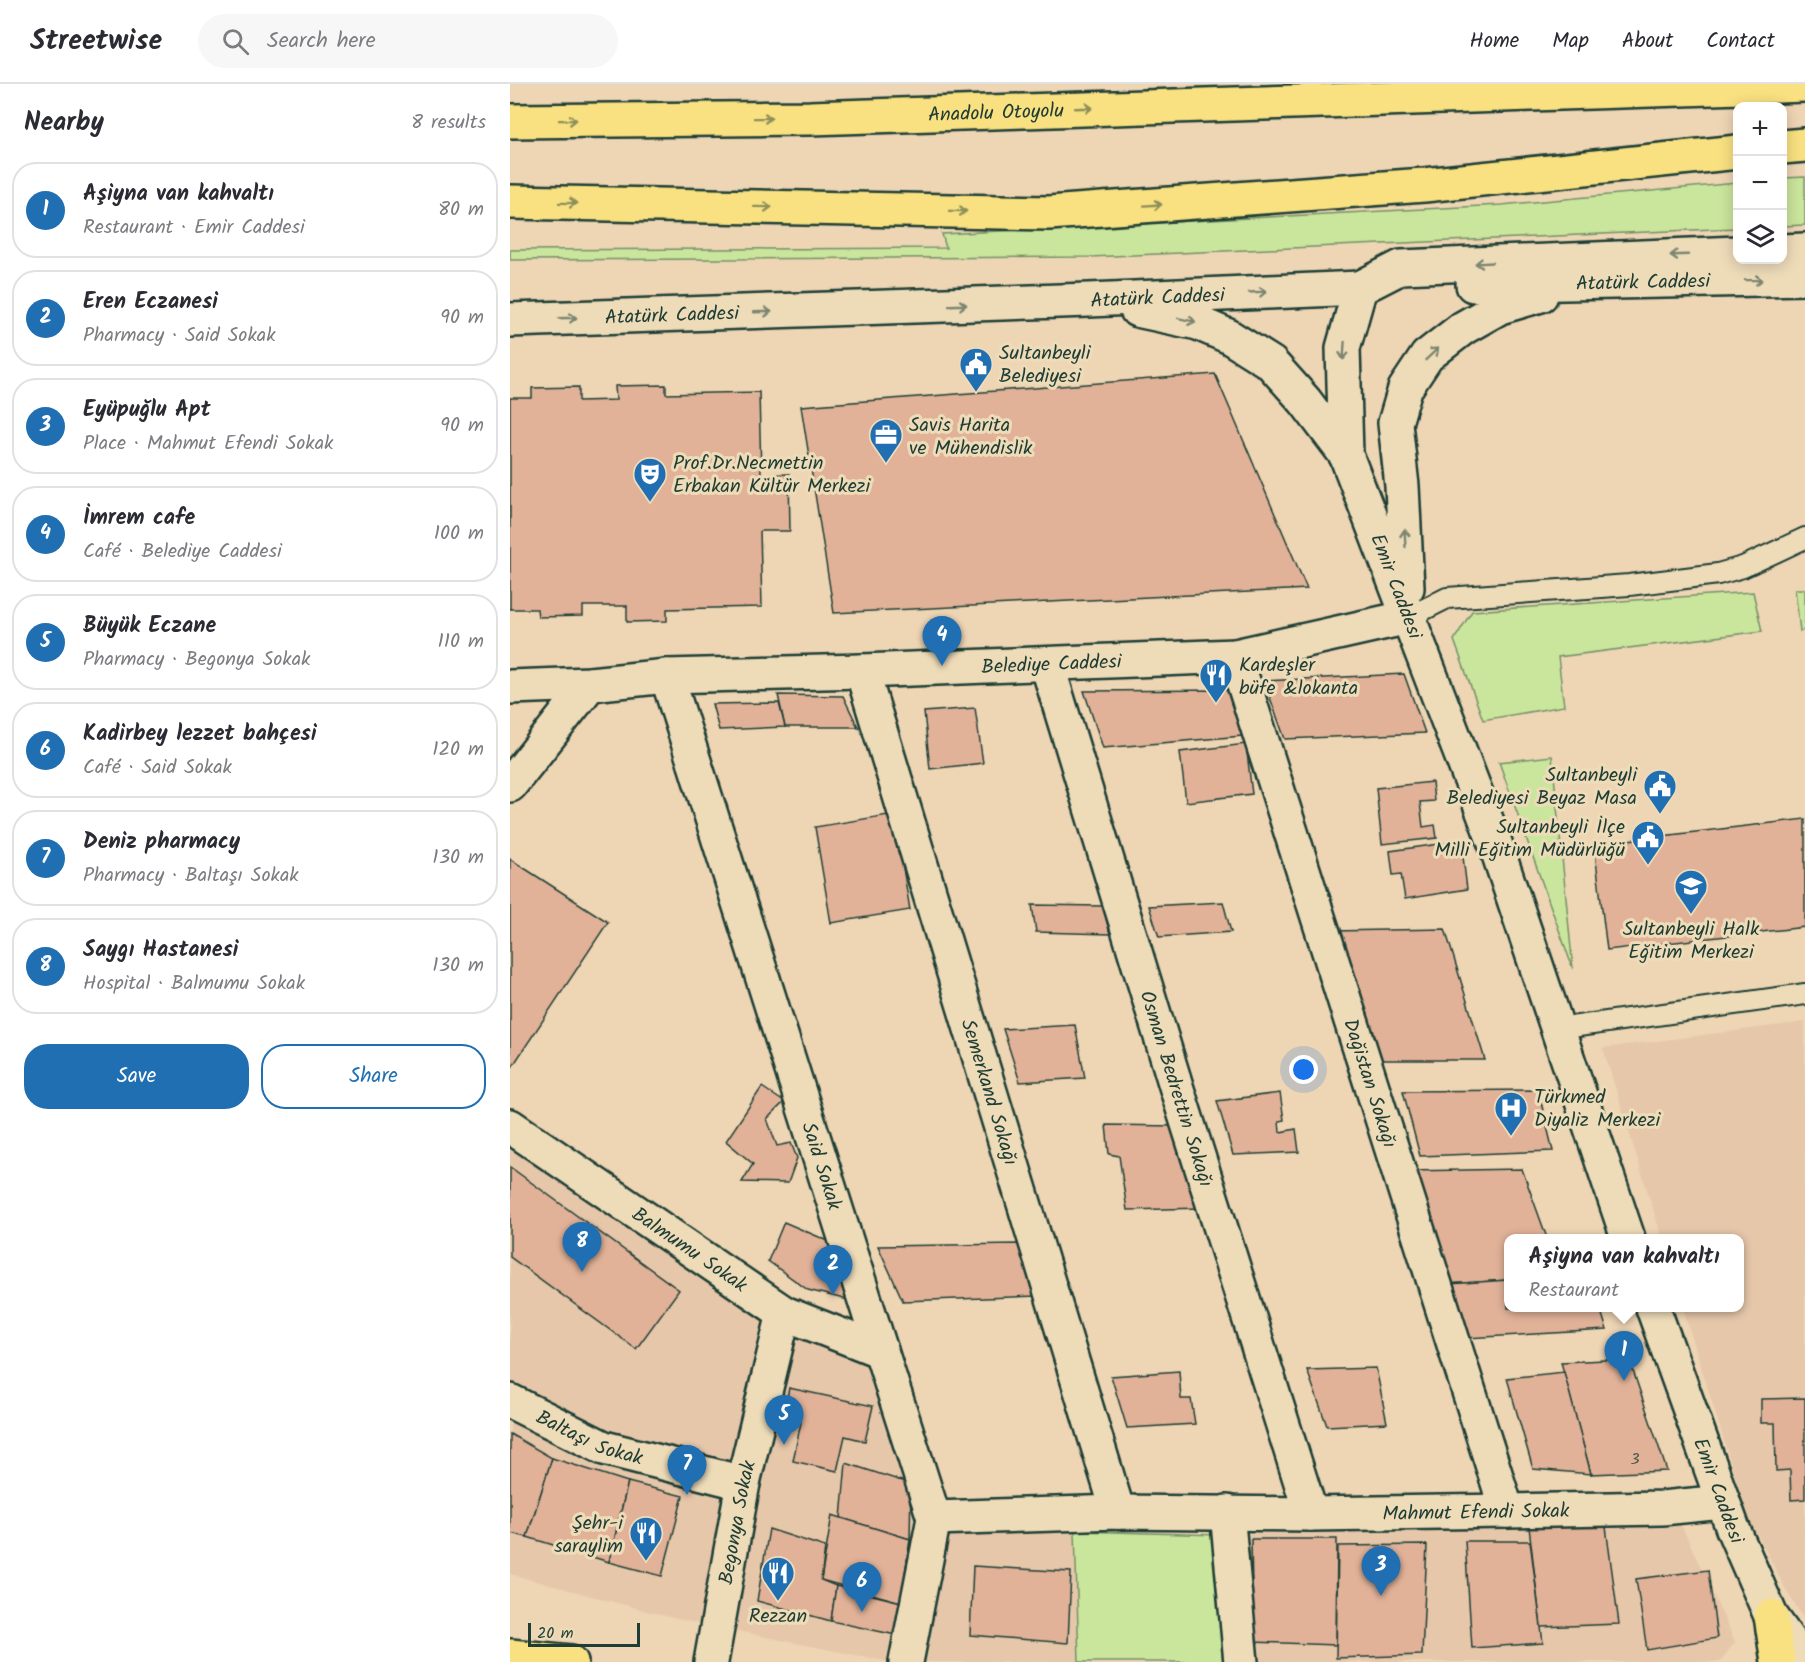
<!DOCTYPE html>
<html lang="en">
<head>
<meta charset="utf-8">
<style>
  body { margin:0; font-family:Kalam,sans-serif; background:#f7f7f7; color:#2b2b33 }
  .controls { position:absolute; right:18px; top:18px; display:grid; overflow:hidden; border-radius:12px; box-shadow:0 3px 15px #0003 }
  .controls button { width:54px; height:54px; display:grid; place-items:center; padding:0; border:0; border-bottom:2px solid #e1e1e2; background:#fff; color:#2b2b33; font:30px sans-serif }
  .scale { position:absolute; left:18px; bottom:15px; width:112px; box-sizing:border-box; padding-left:6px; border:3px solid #1f3d34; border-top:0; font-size:16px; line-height:21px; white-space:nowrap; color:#1f3d34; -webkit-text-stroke:4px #eedcb9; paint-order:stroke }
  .you { position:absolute; left:794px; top:986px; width:21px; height:21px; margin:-15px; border:4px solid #fff; border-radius:50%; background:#1a73e8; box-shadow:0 0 0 9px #1a73e833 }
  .badge { display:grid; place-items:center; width:39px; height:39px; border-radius:50%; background:#1f6fb2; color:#fff; font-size:20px; font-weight:700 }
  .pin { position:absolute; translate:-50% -50px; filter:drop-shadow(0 2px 3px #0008) }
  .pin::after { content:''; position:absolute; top:32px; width:21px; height:18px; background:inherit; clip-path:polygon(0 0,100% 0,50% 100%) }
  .popup { position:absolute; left:994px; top:1150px; width:240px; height:78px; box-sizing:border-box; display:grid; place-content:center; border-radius:12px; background:#fff; filter:drop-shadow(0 2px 4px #0005); font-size:20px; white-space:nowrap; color:#7c7c81 }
  .popup b { font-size:22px; color:#2b2b33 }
  .popup::after { content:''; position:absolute; left:50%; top:100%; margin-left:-12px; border:12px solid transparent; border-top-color:#fff }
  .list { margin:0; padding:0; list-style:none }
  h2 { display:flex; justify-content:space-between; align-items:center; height:78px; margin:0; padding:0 24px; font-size:26px }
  h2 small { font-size:20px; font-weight:400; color:#7c7c81 }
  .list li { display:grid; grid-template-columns:39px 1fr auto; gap:18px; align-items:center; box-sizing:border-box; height:96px; margin:0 12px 12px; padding:0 12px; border:2px solid #e1e1e2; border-radius:24px }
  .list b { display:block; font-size:22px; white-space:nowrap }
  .list p { margin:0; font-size:20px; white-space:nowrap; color:#7c7c81 }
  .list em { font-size:20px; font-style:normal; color:#7c7c81 }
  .actions { display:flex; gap:12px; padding:18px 24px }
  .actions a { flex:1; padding:14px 0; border:2px solid #1f6fb2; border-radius:24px; text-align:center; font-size:21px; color:#1f6fb2 }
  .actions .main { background:#1f6fb2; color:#fff }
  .icon { flex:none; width:33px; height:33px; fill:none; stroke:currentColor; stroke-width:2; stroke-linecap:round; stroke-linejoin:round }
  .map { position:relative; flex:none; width:1295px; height:1578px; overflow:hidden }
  header { display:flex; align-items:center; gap:36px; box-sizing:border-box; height:84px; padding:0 30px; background:#fff; border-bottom:2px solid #e1e1e2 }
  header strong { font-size:28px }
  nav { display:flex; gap:33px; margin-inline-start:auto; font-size:21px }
  .search { width:420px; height:54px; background:#f7f7f7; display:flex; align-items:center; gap:15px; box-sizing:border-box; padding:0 21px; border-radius:33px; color:#7c7c81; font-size:22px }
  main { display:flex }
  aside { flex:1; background:#fff }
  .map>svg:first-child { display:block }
  .built { fill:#e6c7aa }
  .green { fill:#cae59c; stroke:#749168; stroke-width:1.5 }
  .building { fill:#e1b298; stroke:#1f3d34; stroke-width:1.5 }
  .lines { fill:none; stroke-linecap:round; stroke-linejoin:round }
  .service-casing { stroke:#1f3d34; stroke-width:24 }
  .minor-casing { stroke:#1f3d34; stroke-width:38 }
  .tertiary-casing { stroke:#1f3d34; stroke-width:38 }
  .secondary-casing { stroke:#1f3d34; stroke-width:38 }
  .primary-casing { stroke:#1f3d34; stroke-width:38 }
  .motorway-casing { stroke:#1f3d34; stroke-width:38 }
  .service { stroke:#eedcb9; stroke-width:20 }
  .minor { stroke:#eedcb9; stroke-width:33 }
  .tertiary { stroke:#eedcb9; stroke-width:33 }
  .secondary { stroke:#eedcb9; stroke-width:33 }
  .primary { stroke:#f9e181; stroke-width:33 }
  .motorway { stroke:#f9e181; stroke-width:33 }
  .oneway { stroke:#8c8f5a }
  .oneway2 { stroke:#7c8570 }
  .labels { text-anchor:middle; stroke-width:6; stroke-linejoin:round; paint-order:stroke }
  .number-label { font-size:16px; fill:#505a4d }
  .street-label { font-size:20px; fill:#1f3d34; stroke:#eedcb9 }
  .poi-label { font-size:20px; fill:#1f3d34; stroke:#eedcb9; text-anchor:start }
</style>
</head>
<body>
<header>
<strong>Streetwise</strong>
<div class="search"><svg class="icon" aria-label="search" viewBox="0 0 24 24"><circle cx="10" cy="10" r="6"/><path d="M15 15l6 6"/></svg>Search here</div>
<nav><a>Home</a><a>Map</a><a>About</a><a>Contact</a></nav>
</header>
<main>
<aside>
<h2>Nearby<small>8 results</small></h2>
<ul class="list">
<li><span class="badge">1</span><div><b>Aşiyna van kahvaltı</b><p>Restaurant · Emir Caddesi</p></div><em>80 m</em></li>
<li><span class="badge">2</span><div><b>Eren Eczanesi</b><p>Pharmacy · Said Sokak</p></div><em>90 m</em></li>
<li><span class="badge">3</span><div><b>Eyüpuğlu Apt</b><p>Place · Mahmut Efendi Sokak</p></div><em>90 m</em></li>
<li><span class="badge">4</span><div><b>İmrem cafe</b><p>Café · Belediye Caddesi</p></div><em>100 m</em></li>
<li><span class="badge">5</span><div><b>Büyük Eczane</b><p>Pharmacy · Begonya Sokak</p></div><em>110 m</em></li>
<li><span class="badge">6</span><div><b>Kadirbey lezzet bahçesi</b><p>Café · Said Sokak</p></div><em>120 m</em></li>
<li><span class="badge">7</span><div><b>Deniz pharmacy</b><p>Pharmacy · Baltaşı Sokak</p></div><em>130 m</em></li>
<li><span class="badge">8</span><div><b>Saygı Hastanesi</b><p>Hospital · Balmumu Sokak</p></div><em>130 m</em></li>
</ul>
<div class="actions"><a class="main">Save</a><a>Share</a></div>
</aside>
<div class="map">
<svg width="1295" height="1578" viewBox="0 0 1295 1578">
  <rect width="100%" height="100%" fill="#eed5b4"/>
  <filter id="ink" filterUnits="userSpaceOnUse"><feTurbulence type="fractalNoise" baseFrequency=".0167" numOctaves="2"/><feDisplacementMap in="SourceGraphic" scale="12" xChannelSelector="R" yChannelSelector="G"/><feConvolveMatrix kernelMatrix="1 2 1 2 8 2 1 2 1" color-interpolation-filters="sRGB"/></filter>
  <g filter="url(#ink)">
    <g class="built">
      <polygon points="1295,938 1295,1536 1277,1508 1236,1428 1173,1224 1230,1224 1230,1154 1152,1154 1093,964"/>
      <polygon points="0,1062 248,1230 358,1277 411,1436 565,1447 569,1578 380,1578 163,1534 0,1490"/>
      <polygon points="1168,1434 1225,1558 1210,1578 716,1578 710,1451"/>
    </g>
    <g class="green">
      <polygon points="1295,93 1295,141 1273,142 1273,94"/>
      <polygon points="1227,99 1227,144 580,173 0,176 0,166 436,164 432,150 991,121"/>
      <polygon points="1285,505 1295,505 1295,546 1290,547"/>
      <polygon points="1243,508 1252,547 1048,573 1054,622 973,636 944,556 962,527"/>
      <polygon points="1042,672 1063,885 989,678"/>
      <polygon points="565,1447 710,1451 716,1578 569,1578"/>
    </g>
    <g class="building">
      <polygon points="705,290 797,505 324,529 291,322"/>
      <polygon points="156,301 156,310 249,308 251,391 279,390 280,447 250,447 252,523 157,525 157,537 117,538 117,522 73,522 73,532 28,533 27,525 0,525 0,314 22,314 22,304 69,303 69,317 106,316 105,302"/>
      <polygon points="894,590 915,649 775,655 754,597"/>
      <polygon points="717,606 732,652 593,664 574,607"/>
      <polygon points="268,611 333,612 348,643 275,643"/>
      <polygon points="269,619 275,643 209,646 202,620"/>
      <polygon points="465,624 473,679 420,685 414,628"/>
      <polygon points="736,660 742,710 676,718 670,668"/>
      <polygon points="922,698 924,717 910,718 913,743 925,741 927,754 872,760 866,704"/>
      <polygon points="384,730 400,826 321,839 305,743"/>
      <polygon points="1295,735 1295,843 1097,866 1084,760"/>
      <polygon points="951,757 957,805 895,815 891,790 883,791 880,767"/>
      <polygon points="0,775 98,838 0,986"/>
      <polygon points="713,818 721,848 649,853 639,822"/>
      <polygon points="522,821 593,822 600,850 526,848"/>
      <polygon points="935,845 975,976 866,976 822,847"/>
      <polygon points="565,941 575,994 510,998 493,945"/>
      <polygon points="252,1003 274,1018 257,1035 267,1062 281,1059 287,1074 278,1099 232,1098 243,1080 216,1057"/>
      <polygon points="1028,1006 1043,1067 910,1072 893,1007"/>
      <polygon points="770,1009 774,1036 769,1037 770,1048 786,1045 789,1068 723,1071 707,1017"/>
      <polygon points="596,1041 665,1042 692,1124 617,1126 609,1072 599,1070"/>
      <polygon points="0,1083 169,1206 126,1265 0,1173"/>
      <polygon points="1012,1085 1037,1154 998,1154 998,1196 938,1200 897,1087"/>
      <polygon points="274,1138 316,1156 326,1143 346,1218 298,1206 258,1177"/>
      <polygon points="509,1160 527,1212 393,1217 368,1162"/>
      <polygon points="998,1196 998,1224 1090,1224 1097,1246 956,1254 938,1200"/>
      <polygon points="1119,1275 1157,1387 1081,1390 1051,1278"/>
      <polygon points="866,1284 877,1339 817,1342 797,1286"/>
      <polygon points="669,1287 671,1315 681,1315 685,1340 617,1344 601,1292"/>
      <polygon points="1054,1288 1081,1390 1023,1385 997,1294"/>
      <polygon points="279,1304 363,1322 355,1357 335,1352 327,1387 283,1377 291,1338 273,1334"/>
      <polygon points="1295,1314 1295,1415 1281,1416 1280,1386 1266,1387 1265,1339 1251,1339 1251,1315"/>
      <polygon points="0,1350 42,1374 17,1453 0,1449"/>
      <polygon points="42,1374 118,1398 99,1478 17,1453"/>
      <polygon points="336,1379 401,1400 400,1455 331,1434"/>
      <polygon points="118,1398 173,1412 152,1492 99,1478"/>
      <polygon points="322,1431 400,1455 391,1518 311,1496"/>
      <polygon points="1019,1443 1096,1443 1109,1540 1031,1543"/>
      <polygon points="259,1445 315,1463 311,1496 326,1502 321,1537 247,1517"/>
      <polygon points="741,1455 827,1455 826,1561 743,1558"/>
      <polygon points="955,1457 1020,1457 1033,1559 962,1564"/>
      <polygon points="917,1461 912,1571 826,1574 828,1462"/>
      <polygon points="463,1482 561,1488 558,1559 460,1551"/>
      <polygon points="1198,1486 1207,1554 1137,1566 1126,1495"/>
      <polygon points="326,1502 391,1518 386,1551 321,1537"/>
    </g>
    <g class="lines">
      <g class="service-casing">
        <g id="service">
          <polyline points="899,533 937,514 1119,501 1208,490 1233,483 1295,454"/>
          <polyline points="1047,945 1295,910"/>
        </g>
      </g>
      <g class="minor-casing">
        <g id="minor">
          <path id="s1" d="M725,572L997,1427"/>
          <path id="s2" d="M537,580L666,1002L801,1430"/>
          <path id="s3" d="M352,587L608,1428"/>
          <path id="s4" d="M157,592L424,1434L396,1578"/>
          <path id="s5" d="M0,603L80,600L157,592L352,587L725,572L899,533"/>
          <polyline points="0,701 80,600"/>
          <path id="s6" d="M0,1042L274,1229L371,1267"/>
          <path id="s7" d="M0,1317L94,1364L233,1399"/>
          <polyline points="717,1428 731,1578"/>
          <path id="s8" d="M424,1434L608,1428L801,1430L997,1427L1152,1424L1213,1418"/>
          <path id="s9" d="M201,1578L233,1399L274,1229"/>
        </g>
      </g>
      <g class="tertiary-casing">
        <g id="tertiary">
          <polyline points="1272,167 1295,166"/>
          <path id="s10" d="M963,201L1295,194"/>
          <polyline points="897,504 892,402 885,339 895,305 917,272 953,244 990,223 1031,211"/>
          <polyline points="1118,1154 985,759 836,371 833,264 850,204 891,183 1228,169"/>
          <path id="s11" d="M1143,1224L1223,1445L1261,1532L1294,1578"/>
        </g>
      </g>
      <g class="secondary-casing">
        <g id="secondary">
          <polyline points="627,226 688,239 718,252 761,279 795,317 836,371"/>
          <path id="s12" d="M0,236L579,216L850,204"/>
        </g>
      </g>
      <g class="primary-casing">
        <g id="primary">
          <polyline points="1261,1532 1268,1578"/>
          <polyline points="0,1572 61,1578"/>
        </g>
      </g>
      <g class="motorway-casing">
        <g id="motorway">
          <path id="s13" d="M0,37L300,34L1295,1"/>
          <polyline points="1272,63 1295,61"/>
          <polyline points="0,118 539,129 914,101 1228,68"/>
        </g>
      </g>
      <use href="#service" class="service"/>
      <use href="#minor" class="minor"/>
      <use href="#tertiary" class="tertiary"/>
      <use href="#secondary" class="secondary"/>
      <use href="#primary" class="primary"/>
      <use href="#motorway" class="motorway"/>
    </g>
    <defs><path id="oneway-shaft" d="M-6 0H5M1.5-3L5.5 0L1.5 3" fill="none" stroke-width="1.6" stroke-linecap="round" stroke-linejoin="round" transform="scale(1.5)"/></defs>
    <g class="oneway">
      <use href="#oneway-shaft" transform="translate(574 24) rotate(-2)"/>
      <use href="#oneway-shaft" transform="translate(253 34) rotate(-1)"/>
      <use href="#oneway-shaft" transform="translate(58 36) rotate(-1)"/>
      <use href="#oneway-shaft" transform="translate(58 119) rotate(1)"/>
      <use href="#oneway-shaft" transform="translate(643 121) rotate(-4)"/>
      <use href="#oneway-shaft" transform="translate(253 123) rotate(1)"/>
      <use href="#oneway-shaft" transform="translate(448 127) rotate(1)"/>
    </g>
    <g class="oneway2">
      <use href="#oneway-shaft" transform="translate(1169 171) rotate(178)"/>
      <use href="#oneway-shaft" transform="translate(974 179) rotate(177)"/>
      <use href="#oneway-shaft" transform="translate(1244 196) rotate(-1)"/>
      <use href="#oneway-shaft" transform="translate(748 208) rotate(-3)"/>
      <use href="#oneway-shaft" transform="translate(448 221) rotate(-2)"/>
      <use href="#oneway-shaft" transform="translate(253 228) rotate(-2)"/>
      <use href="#oneway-shaft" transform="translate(58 234) rotate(-2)"/>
      <use href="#oneway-shaft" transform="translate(677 236) rotate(12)"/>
      <use href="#oneway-shaft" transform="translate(834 267) rotate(94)"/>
      <use href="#oneway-shaft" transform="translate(922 270) rotate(-43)"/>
      <use href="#oneway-shaft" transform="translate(895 454) rotate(-93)"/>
    </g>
  </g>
  <defs>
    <g id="civic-pin" transform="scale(1.725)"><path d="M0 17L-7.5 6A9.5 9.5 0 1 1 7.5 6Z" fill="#1f6fb2" stroke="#eedcb9"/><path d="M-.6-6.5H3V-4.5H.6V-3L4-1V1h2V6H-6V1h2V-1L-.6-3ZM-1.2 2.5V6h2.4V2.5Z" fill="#fff"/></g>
    <g id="office-pin" transform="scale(1.725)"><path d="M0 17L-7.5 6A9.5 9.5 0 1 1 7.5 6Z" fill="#1f6fb2" stroke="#eedcb9"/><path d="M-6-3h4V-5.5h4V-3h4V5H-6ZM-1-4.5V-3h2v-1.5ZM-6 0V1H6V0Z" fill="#fff"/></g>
    <g id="theatre-pin" transform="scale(1.725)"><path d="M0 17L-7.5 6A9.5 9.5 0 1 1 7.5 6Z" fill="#1f6fb2" stroke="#eedcb9"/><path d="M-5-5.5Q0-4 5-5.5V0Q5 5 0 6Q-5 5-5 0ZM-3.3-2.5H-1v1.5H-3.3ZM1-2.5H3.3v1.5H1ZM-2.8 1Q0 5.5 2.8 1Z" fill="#fff"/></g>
    <g id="restaurant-pin" transform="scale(1.725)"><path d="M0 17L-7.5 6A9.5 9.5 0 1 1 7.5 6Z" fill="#1f6fb2" stroke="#eedcb9"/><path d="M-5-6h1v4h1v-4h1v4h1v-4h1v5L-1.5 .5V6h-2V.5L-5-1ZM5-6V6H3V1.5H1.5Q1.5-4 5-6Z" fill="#fff"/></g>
    <g id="school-pin" transform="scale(1.725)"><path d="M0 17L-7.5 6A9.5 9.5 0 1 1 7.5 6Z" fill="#1f6fb2" stroke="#eedcb9"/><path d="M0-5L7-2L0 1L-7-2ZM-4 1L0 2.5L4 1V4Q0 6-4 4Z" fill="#fff"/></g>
    <g id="hospital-pin" transform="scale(1.725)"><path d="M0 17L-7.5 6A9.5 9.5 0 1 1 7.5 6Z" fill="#1f6fb2" stroke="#eedcb9"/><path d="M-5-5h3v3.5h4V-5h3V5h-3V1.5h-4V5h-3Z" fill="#fff"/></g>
  </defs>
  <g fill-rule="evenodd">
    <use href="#civic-pin" x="466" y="280"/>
    <use href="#office-pin" x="376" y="351"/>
    <use href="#theatre-pin" x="140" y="390"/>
    <use href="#restaurant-pin" x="706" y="591"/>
    <use href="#civic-pin" x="1150" y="702"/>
    <use href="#civic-pin" x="1138" y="753"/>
    <use href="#school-pin" x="1181" y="802"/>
    <use href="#hospital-pin" x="1001" y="1024"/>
    <use href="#restaurant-pin" x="136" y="1449"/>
    <use href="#restaurant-pin" x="268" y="1489"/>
  </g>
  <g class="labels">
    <g class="number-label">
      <text x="1125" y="1380">3</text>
    </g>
    <g class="street-label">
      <text dy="7" stroke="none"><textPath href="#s13" startOffset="486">Anadolu Otoyolu</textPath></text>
      <text dy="7" stroke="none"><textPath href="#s10" startOffset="170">Atatürk Caddesi</textPath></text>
      <text dy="7" stroke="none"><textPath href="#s12" startOffset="648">Atatürk Caddesi</textPath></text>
      <text dy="7" stroke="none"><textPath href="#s12" startOffset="162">Atatürk Caddesi</textPath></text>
      <text transform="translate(887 502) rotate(69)" y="7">Emir Caddesi</text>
      <text dy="7" stroke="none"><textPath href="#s5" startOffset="542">Belediye Caddesi</textPath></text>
      <text dy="7" stroke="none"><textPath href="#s1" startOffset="448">Dağistan Sokağı</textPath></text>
      <text dy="7" stroke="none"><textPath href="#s2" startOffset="444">Osman Bedrettin Sokağı</textPath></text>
      <text dy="7" stroke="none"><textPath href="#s3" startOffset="440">Semerkand Sokağı</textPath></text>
      <text dy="7" stroke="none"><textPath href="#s4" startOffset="514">Said Sokak</textPath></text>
      <text dy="7" stroke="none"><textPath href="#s6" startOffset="218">Balmumu Sokak</textPath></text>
      <text dy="7" stroke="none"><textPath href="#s7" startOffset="88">Baltaşı Sokak</textPath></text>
      <text dy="7" stroke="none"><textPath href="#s11" startOffset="194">Emir Caddesi</textPath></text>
      <text dy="7" stroke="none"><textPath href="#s8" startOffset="542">Mahmut Efendi Sokak</textPath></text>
      <text dy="7" stroke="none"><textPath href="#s9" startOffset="142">Begonya Sokak</textPath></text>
    </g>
    <g class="poi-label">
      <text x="489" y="275">Sultanbeyli<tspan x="489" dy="23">Belediyesi</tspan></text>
      <text x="399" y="347">Savis Harita<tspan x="399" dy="23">ve Mühendislik</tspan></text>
      <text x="163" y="385">Prof.Dr.Necmettin<tspan x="163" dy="23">Erbakan Kültür Merkezi</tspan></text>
      <text x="729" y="587">Kardeşler<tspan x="729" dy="23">büfe &amp;lokanta</tspan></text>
      <text x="1127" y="697" text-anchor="end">Sultanbeyli<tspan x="1127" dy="23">Belediyesi Beyaz Masa</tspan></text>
      <text x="1115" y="749" text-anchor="end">Sultanbeyli İlçe<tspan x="1115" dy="23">Milli Eğitim Müdürlüğü</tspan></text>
      <text x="1181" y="851" text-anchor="middle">Sultanbeyli Halk<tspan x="1181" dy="23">Eğitim Merkezi</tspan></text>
      <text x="1024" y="1019">Türkmed<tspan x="1024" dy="23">Diyaliz Merkezi</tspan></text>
      <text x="113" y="1445" text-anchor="end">Şehr-i<tspan x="113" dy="23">saraylim</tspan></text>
      <text x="268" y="1538" text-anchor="middle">Rezzan</text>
    </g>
  </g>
</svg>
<div class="controls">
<button>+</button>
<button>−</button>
<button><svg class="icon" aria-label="layers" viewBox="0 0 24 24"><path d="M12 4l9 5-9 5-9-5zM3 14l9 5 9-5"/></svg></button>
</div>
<div class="scale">20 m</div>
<div class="you"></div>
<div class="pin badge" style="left:1114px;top:1297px">1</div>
<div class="popup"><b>Aşiyna van kahvaltı</b>Restaurant</div>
<div class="pin badge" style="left:323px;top:1211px">2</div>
<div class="pin badge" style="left:871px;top:1512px">3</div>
<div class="pin badge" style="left:432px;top:582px">4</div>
<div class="pin badge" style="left:274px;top:1361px">5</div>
<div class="pin badge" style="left:352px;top:1528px">6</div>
<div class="pin badge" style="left:177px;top:1411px">7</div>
<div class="pin badge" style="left:72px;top:1188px">8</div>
</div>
</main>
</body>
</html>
